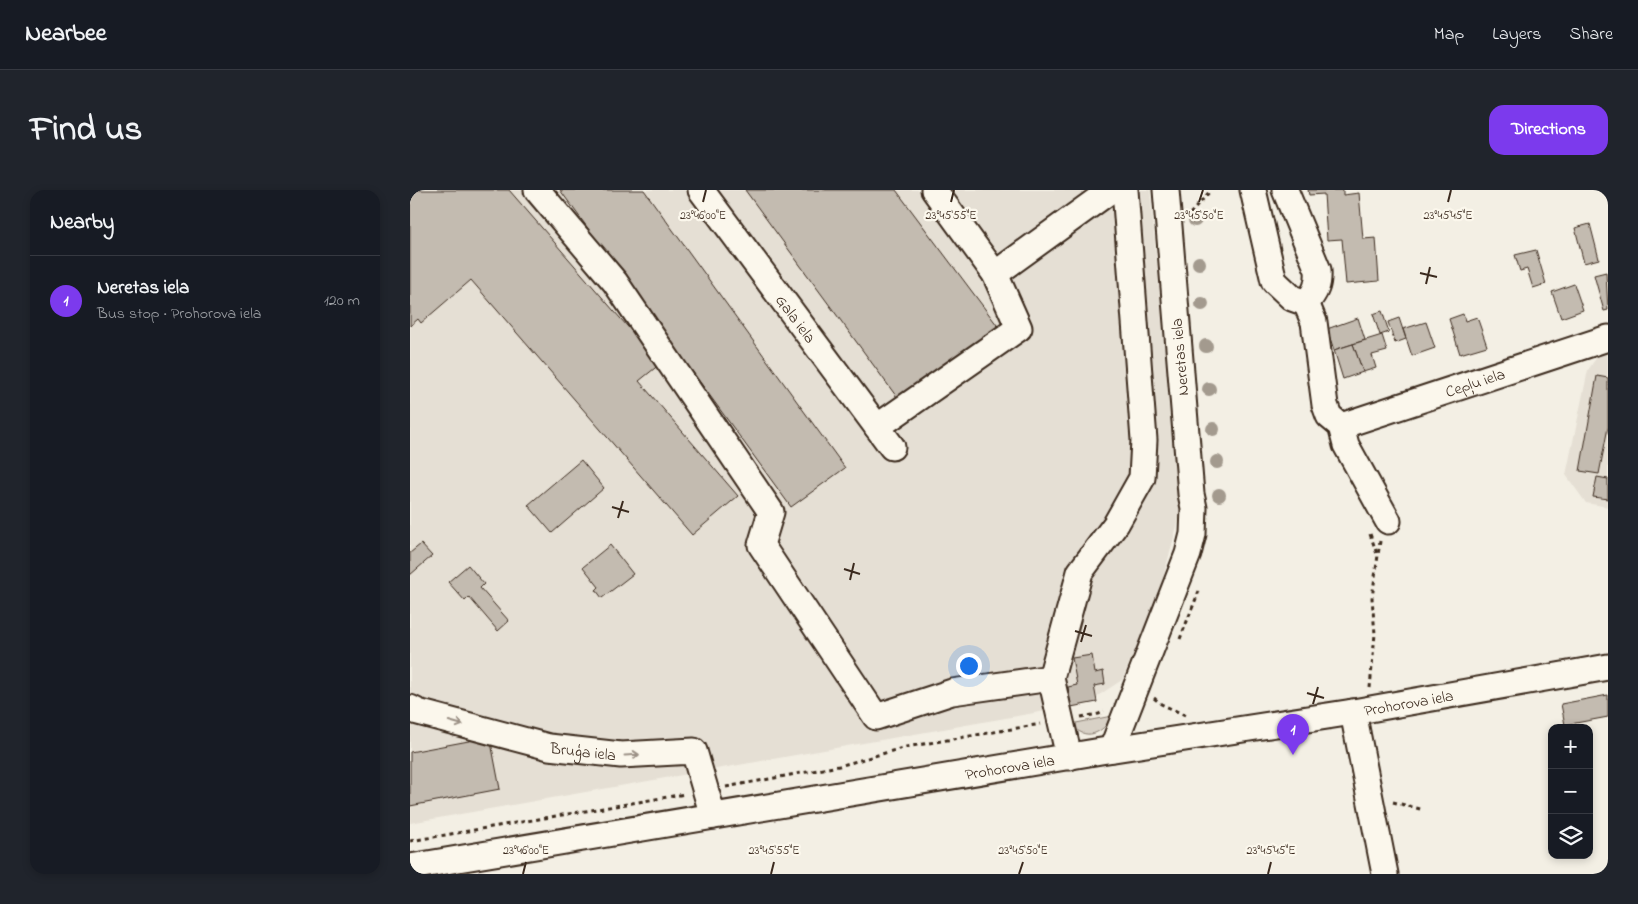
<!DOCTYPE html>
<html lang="en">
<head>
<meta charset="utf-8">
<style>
  body { margin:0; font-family:"Indie Flower",sans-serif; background:#20242c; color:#f1f3f6 }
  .controls { position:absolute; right:15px; bottom:15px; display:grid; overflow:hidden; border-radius:10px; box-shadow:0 2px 8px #0003 }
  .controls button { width:45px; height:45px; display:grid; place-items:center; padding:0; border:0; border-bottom:1px solid #363941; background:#171b24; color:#f1f3f6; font:25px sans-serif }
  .you { position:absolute; left:558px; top:475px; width:18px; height:18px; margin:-12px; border:4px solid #fff; border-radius:50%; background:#1a73e8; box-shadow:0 0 0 8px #1a73e833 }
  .badge { display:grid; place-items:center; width:32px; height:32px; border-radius:50%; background:#7c3aed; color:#fff; font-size:16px; font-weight:700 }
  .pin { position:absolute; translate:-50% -41px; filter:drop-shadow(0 1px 2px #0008) }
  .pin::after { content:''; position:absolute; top:26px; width:18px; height:15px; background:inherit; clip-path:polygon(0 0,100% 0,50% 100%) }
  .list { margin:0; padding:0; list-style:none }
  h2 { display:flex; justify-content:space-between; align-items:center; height:65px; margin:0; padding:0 20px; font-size:21px }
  h2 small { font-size:16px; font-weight:400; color:#9ea1a6 }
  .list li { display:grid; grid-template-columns:32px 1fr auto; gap:15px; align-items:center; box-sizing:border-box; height:90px; padding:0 20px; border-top:1px solid #363941 }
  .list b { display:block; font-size:19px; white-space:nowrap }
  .list p { margin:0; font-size:16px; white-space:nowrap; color:#9ea1a6 }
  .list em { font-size:16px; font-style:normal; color:#9ea1a6 }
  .icon { flex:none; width:28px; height:28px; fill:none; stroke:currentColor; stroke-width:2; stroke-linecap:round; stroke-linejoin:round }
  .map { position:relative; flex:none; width:1198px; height:684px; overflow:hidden; border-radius:15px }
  header { display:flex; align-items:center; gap:30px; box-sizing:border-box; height:70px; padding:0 25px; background:#171b24; border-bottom:1px solid #363941 }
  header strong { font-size:24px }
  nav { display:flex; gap:28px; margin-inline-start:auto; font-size:18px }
  .intro { display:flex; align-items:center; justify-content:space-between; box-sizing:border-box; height:120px; padding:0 30px }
  h1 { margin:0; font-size:35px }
  .button { padding:12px 22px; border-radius:15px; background:#7c3aed; color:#fff; font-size:18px; font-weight:700 }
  main { display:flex; gap:30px; padding:0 30px }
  aside { flex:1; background:#171b24; border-radius:15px; box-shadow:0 2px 8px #0003 }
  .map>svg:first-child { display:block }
  .built { fill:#e5dfd4 }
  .green { fill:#d8d1c6; stroke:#8a7e72 }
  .building { fill:#c3bbb0; stroke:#3b2a1e }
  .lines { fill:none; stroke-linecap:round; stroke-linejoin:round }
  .minor-casing { stroke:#3b2a1e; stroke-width:29 }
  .path { stroke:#3b2a1e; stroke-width:3; stroke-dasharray:4 4; stroke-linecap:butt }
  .minor { stroke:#fbf7ec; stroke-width:25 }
  .tree { fill:#a39a8e }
  .oneway { stroke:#9b9085 }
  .ticks { fill:none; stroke:#3b2a1e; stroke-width:2 }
  .labels { text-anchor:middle; stroke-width:4.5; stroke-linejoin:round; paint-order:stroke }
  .street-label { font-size:16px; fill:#3b2a1e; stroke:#fbf7ec }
  .ticks-label { font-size:12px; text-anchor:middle; fill:#3b2a1e; stroke:#fbf7ec; stroke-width:4.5; stroke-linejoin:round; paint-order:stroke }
</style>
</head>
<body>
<header>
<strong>Nearbee</strong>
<nav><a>Map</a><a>Layers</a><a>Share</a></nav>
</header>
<div class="intro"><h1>Find us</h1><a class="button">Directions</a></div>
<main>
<aside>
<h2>Nearby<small></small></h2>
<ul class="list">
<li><span class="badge">1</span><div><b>Neretas iela</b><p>Bus stop · Prohorova iela</p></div><em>120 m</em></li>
</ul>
</aside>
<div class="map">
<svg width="1198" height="684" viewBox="0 0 1198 684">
  <rect width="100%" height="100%" fill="#f3efe4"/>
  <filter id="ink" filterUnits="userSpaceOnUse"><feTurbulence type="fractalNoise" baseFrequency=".02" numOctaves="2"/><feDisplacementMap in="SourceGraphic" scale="10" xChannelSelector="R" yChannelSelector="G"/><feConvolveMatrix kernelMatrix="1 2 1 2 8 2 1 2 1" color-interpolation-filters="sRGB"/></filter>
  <g filter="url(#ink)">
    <g class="built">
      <polygon points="0,0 740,0 770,325 747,410 712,490 686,507 687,512 0,633"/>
      <polygon points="1189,164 1198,165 1198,317 1176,313 1156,285 1178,180"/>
    </g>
    <path class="green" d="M702,526C693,544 675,552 661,534Z"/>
    <g class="building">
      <polygon points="0,0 99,0 250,174 229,191 328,306 282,345 61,90 11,133 8,129 0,136"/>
      <polygon points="150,0 234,0 435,278 381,317"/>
      <polygon points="335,0 486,0 590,139 489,210"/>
      <polygon points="898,0 933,0 933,5 949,3 953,49 966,48 969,91 936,94 932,49 917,50 914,4 899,5"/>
      <polygon points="1180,34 1189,69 1174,73 1165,38"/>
      <polygon points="1126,60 1136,94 1123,98 1117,79 1110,81 1105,65"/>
      <polygon points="1196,82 1198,120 1194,121 1184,85"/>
      <polygon points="1164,94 1173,120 1151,128 1142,102"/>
      <polygon points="972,121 979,142 970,145 963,124"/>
      <polygon points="1053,124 1055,131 1067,127 1077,156 1050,164 1039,129"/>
      <polygon points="948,128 955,150 924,160 917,139"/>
      <polygon points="989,128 996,149 985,153 978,132"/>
      <polygon points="1016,132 1025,158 1002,166 993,139"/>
      <polygon points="972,145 977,161 962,165 966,178 953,182 943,154"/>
      <polygon points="943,154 953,182 933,189 924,160"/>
      <polygon points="1187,186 1198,188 1198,237 1189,284 1170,281"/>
      <polygon points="171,270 194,298 142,343 118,315"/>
      <polygon points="1187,287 1198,289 1198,309 1183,307"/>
      <polygon points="11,354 22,366 0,385 0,363"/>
      <polygon points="200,355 223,384 192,408 186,400 189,397 173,377"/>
      <polygon points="58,375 74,394 70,398 99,431 88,441 59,407 55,411 38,392"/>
      <polygon points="682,465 685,483 693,481 695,494 684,496 687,512 661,517 658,497 667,495 662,468"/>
      <polygon points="1198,505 1198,527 1155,535 1151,514"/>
      <polygon points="80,547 90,599 0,616 0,562"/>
    </g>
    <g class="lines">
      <g class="minor-casing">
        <g id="minor">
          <polyline points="127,0 205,92 361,322 351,355 466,527 542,502 641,488 670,382 706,334 732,288 734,250 715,0"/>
          <path id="s1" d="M291,0L482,257"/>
          <polyline points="843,0 864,91 882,108 896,113 904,132 915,215 919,226 931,236 936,255 978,331"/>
          <path d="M875,0L908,80C909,94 906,102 896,113"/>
          <polyline points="585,84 701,0"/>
          <path id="s2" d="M931,236L1198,148"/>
          <polyline points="467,237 609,138 585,84 524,0"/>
          <polyline points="641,488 659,567"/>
          <path id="s3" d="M0,518L8,522L139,557L211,565L284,561L303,626"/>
          <polyline points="943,522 975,684"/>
          <polyline points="702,559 778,364 783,344 784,318 781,304 756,0"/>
          <path id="s4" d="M0,677L691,561L943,522L1198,477"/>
        </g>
      </g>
      <g class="path">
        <polyline points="780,24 801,0"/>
        <polyline points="960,344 968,367"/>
        <polyline points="770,449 789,401"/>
        <polyline points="960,498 965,444 962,408 970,351"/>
        <polyline points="744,508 751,514 775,525"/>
        <polyline points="671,527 689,524 694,521"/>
        <polyline points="316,597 429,576 496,557 631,534"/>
        <polyline points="983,612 1014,620"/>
        <polyline points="0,651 275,604"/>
      </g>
      <use href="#minor" class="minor"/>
    </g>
    <g class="tree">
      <circle cx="785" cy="30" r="7"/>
      <circle cx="789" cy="73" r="7"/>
      <circle cx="792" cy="114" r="7"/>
      <circle cx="796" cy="156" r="7"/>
      <circle cx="799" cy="199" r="7"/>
      <circle cx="803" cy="239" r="7"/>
      <circle cx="807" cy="272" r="7"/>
      <circle cx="809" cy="305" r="7"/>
    </g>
    <defs><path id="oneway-shaft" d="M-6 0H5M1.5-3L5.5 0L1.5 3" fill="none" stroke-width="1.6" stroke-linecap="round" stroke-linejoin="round" transform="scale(1.25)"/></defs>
    <g class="oneway">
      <use href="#oneway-shaft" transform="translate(46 533) rotate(16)"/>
      <use href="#oneway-shaft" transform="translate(222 565) rotate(-3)"/>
    </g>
  </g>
  <path class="ticks" d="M293,12L296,0M541,12L544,0M789,12L793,0M1038,12L1041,0M1010,83L1027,87M1016,94L1020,77M202,317L219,322M208,328L213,311M434,379L450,384M440,390L444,373M665,441L682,446M671,452L676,435M897,503L914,508M903,514L908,497M113,684L116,672M361,684L364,672M609,684L613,672M858,684L861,672"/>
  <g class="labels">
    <g class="street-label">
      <text dy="6" stroke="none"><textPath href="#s1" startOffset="160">Gala iela</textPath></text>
      <text transform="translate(769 167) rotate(-95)" y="6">Neretas iela</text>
      <text dy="6" stroke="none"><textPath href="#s2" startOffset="141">Cepļu iela</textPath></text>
      <text dy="6" stroke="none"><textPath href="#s4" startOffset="1012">Prohorova iela</textPath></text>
      <text dy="6" stroke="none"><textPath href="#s3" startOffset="179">Bruģa iela</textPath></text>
      <text dy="6" stroke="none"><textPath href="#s4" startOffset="608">Prohorova iela</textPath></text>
    </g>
  </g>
  <g class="ticks-label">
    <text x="293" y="29">23°46'00"E</text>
    <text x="541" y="29">23°45'55"E</text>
    <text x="789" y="29">23°45'50"E</text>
    <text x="1038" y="29">23°45'45"E</text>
    <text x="116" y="664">23°46'00"E</text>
    <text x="364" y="664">23°45'55"E</text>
    <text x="613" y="664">23°45'50"E</text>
    <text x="861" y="664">23°45'45"E</text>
  </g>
</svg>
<div class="controls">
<button>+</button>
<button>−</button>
<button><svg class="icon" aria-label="layers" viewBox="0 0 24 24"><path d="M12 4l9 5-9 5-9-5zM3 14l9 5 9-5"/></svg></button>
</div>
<div class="you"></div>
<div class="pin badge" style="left:883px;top:565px">1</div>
</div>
</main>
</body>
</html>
